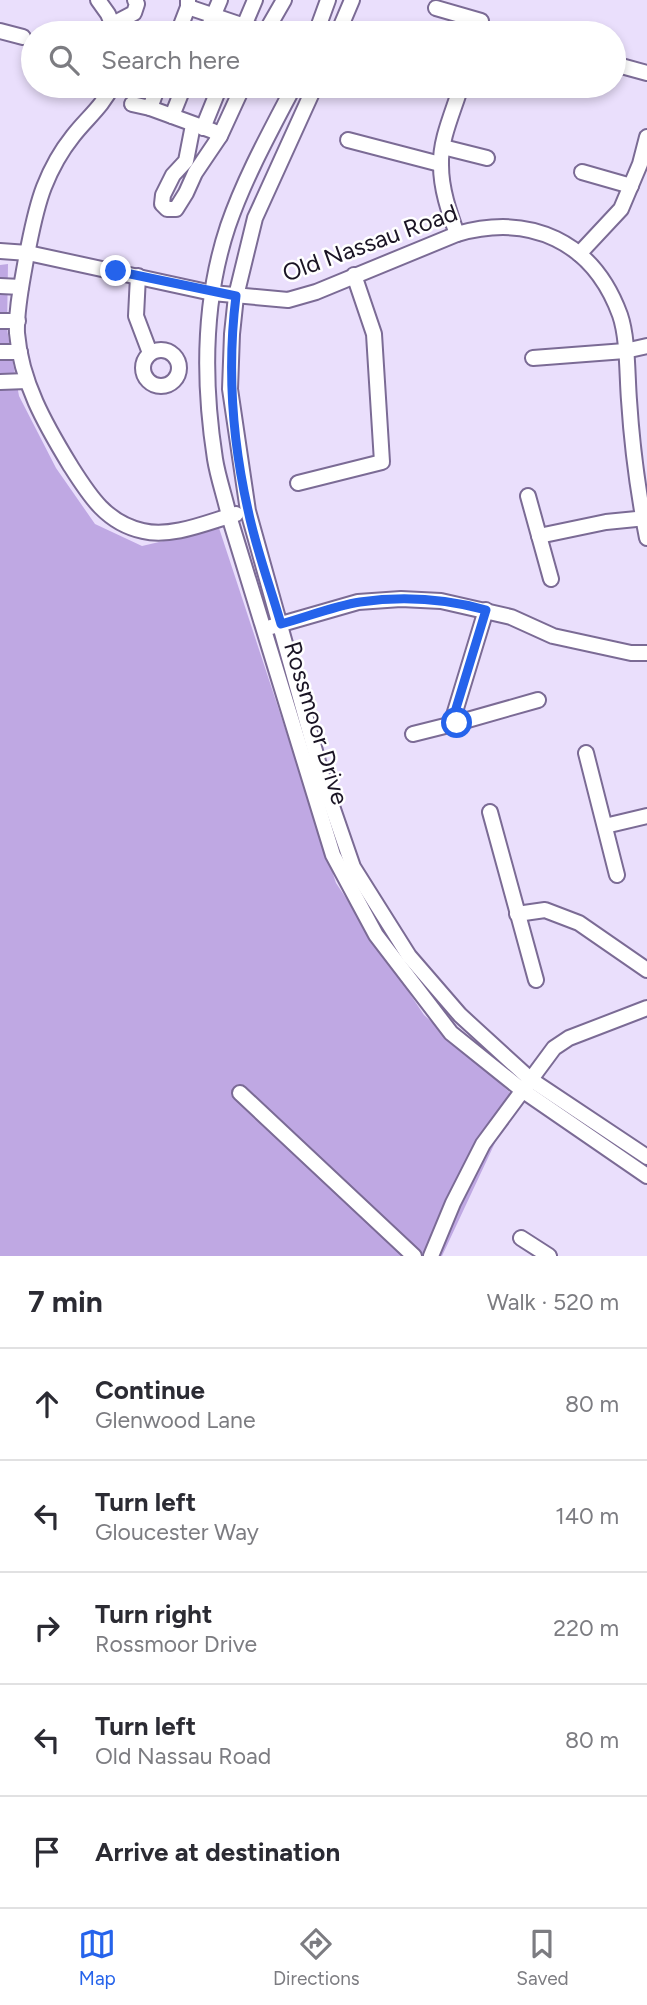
<!DOCTYPE html>
<html lang="en">
<head>
<meta charset="utf-8">
<style>
  body { margin:0; font-family:Figtree,sans-serif; background:#f2f2f3; color:#2b2b33 }
  .stop { position:absolute; width:21px; height:21px; margin:-16px; border:5px solid #2563eb; border-radius:50%; background:#fff }
  .stop.end { background:#2563eb; border-color:#fff; box-shadow:0 2px 7px #0008 }
  .list { margin:0; padding:0; list-style:none }
  h2 { display:flex; justify-content:space-between; align-items:center; height:91px; margin:0; padding:0 28px; font-size:30px }
  h2 small { font-size:23px; font-weight:400; color:#7c7c81 }
  .list li { display:grid; grid-template-columns:46px 1fr auto; gap:21px; align-items:center; box-sizing:border-box; height:112px; padding:0 28px; border-top:2px solid #e1e1e2 }
  .list b { display:block; font-size:26px; white-space:nowrap }
  .list p { margin:0; font-size:23px; white-space:nowrap; color:#7c7c81 }
  .list em { font-size:23px; font-style:normal; color:#7c7c81 }
  .icon { flex:none; width:38px; height:38px; fill:none; stroke:currentColor; stroke-width:2; stroke-linecap:round; stroke-linejoin:round }
  .map { position:relative; flex:none; width:647px; height:1256px; overflow:hidden }
  .search { position:absolute; background:#fff; box-shadow:0 4px 10px #0003; left:21px; right:21px; top:21px; height:77px; display:flex; align-items:center; gap:18px; box-sizing:border-box; padding:0 24px; border-radius:38px; color:#7c7c81; font-size:26px }
  .sheet { height:651px; background:#fff }
  nav { display:flex; justify-content:space-around; align-items:center; box-sizing:border-box; height:98px; border-top:2px solid #e1e1e2; background:#fff; font-size:19px; color:#7c7c81 }
  nav a { display:grid; justify-items:center; gap:4px }
  nav .on { color:#2563eb }
  .map>svg:first-child { display:block }
  .green { fill:#bfa8e3 }
  .lines { fill:none; stroke-linecap:round; stroke-linejoin:round }
  .minor-casing { stroke:#7b6b95; stroke-width:18 }
  .minor { stroke:#fff; stroke-width:14 }
  .route { stroke:#2563eb; stroke-width:9 }
  .labels { text-anchor:middle; stroke-width:5; stroke-linejoin:round; paint-order:stroke }
  .street-label { font-size:24px; fill:#1a1424; stroke:#fff }
</style>
</head>
<body>
<div class="map">
<svg width="647" height="1256" viewBox="0 0 647 1256">
  <rect width="100%" height="100%" fill="#eadffc"/>
  <polygon class="green" points="8,264 7,329 19,396 56,468 95,524 142,546 219,528 336,883 424,1015 516,1098 442,1256 0,1256 0,265"/>
  <g class="lines">
    <g class="minor-casing">
      <g id="minor">
        <polyline points="98,0 108,14 116,33"/>
        <polyline points="188,7 265,33"/>
        <polyline points="436,8 481,21 478,33"/>
        <polyline points="113,24 134,13 137,4 135,0"/>
        <polyline points="0,31 23,37"/>
        <polyline points="178,33 188,7 188,0"/>
        <polyline points="206,33 220,0"/>
        <polyline points="241,33 255,0"/>
        <polyline points="265,33 284,0"/>
        <polyline points="316,33 328,0"/>
        <polyline points="338,33 352,0"/>
        <polyline points="614,64 647,73"/>
        <path d="M112,86C103,106 86,119 73,136C61,151 51,169 44,187C35,210 31,235 26,259C22,283 16,309 17,333C21,382 45,424 70,465C89,495 106,523 143,531C172,538 208,522 236,514"/>
        <path d="M294,86C270,132 245,177 228,226C203,301 203,382 215,459C218,478 225,497 229,516L333,855L376,935L451,1033L522,1090L647,1176"/>
        <polyline points="315,86 255,218 236,296 232,334 230,389 248,511 324,783 353,867 409,956 460,1015 530,1079 647,1157"/>
        <polyline points="132,104 150,108 213,131 220,136"/>
        <polyline points="150,108 158,86"/>
        <polyline points="172,116 184,86"/>
        <polyline points="193,125 186,161 173,175 163,195 162,204 167,209 176,209 186,193 195,173 220,136 243,86"/>
        <polyline points="203,128 220,86"/>
        <polyline points="348,140 440,164"/>
        <polyline points="443,147 487,158"/>
        <polyline points="582,172 631,186"/>
        <path d="M457,234C449,212 441,189 441,165C440,139 454,110 461,86"/>
        <path d="M0,251L28,253L212,293L288,300L316,292L457,234C530,213 593,241 620,315C628,338 627,375 629,400C632,447 638,492 647,538"/>
        <polyline points="579,254 621,209 640,164 647,137"/>
        <polyline points="138,276 136,316 150,353"/>
        <polyline points="0,286 21,287"/>
        <polyline points="0,321 18,321"/>
        <circle cx="161" cy="368" r="18"/>
        <polyline points="0,352 20,352"/>
        <polyline points="533,358 625,351 647,346"/>
        <polyline points="0,382 27,381"/>
        <polyline points="298,483 382,462 374,334 354,275"/>
        <polyline points="528,496 551,579"/>
        <polyline points="539,536 606,522 647,518"/>
        <polyline points="486,610 454,715 457,723 538,700"/>
        <polyline points="271,627 358,602 401,599 441,601 511,617 553,636 631,653 647,653"/>
        <polyline points="413,734 457,723"/>
        <polyline points="586,753 617,875"/>
        <polyline points="490,812 536,980"/>
        <polyline points="605,826 647,816"/>
        <polyline points="517,914 545,910 579,923 647,970"/>
        <polyline points="240,1093 414,1256"/>
        <polyline points="521,1238 549,1256"/>
        <polyline points="431,1256 453,1203 483,1144 554,1048 569,1038 647,1008"/>
      </g>
    </g>
    <use href="#minor" class="minor"/>
  </g>
  <g class="lines">
    <path class="route" d="M116,271L236,296C227,368 232,439 248,510C256,549 270,586 281,624C307,617 334,606 360,602C402,596 446,599 486,610L454,715L457,723"/>
  </g>
  <g class="labels">
    <g class="street-label">
      <text transform="translate(370 243) rotate(-20)" y="8">Old Nassau Road</text>
      <text transform="translate(316 723) rotate(73)" y="8">Rossmoor Drive</text>
    </g>
  </g>
</svg>
<div class="stop" style="left:457px;top:723px"></div>
<div class="stop end" style="left:116px;top:271px"></div>
<div class="search"><svg class="icon" aria-label="search" viewBox="0 0 24 24"><circle cx="10" cy="10" r="6"/><path d="M15 15l6 6"/></svg>Search here</div>
</div>
<section class="sheet">
<h2>7 min<small>Walk · 520 m</small></h2>
<ul class="list">
<li><svg class="icon" aria-label="ahead" viewBox="0 0 24 24"><path d="M12 20V5M6 11l6-6 6 6"/></svg><div><b>Continue</b><p>Glenwood Lane</p></div><em>80 m</em></li>
<li><svg class="icon" aria-label="left" viewBox="0 0 24 24"><path d="M17 20v-9H6M10 6l-5 5 5 5"/></svg><div><b>Turn left</b><p>Gloucester Way</p></div><em>140 m</em></li>
<li><svg class="icon" aria-label="right" viewBox="0 0 24 24"><path d="M7 20v-9h11M14 6l5 5-5 5"/></svg><div><b>Turn right</b><p>Rossmoor Drive</p></div><em>220 m</em></li>
<li><svg class="icon" aria-label="left" viewBox="0 0 24 24"><path d="M17 20v-9H6M10 6l-5 5 5 5"/></svg><div><b>Turn left</b><p>Old Nassau Road</p></div><em>80 m</em></li>
<li><svg class="icon" aria-label="arrive" viewBox="0 0 24 24"><path d="M6 21V4h12l-3 4 3 4H6"/></svg><div><b>Arrive at destination</b></div></li>
</ul>
</section>
<nav>
<a class="on"><svg class="icon" aria-label="map" viewBox="0 0 24 24"><path d="M3 6l6-2 6 2 6-2v14l-6 2-6-2-6 2zM9 4v14M15 6v14"/></svg>Map</a>
<a><svg class="icon" aria-label="directions" viewBox="0 0 24 24"><path d="M12 3l9 9-9 9-9-9zM9 14v-3h6M13 9l2 2-2 2"/></svg>Directions</a>
<a><svg class="icon" aria-label="saved" viewBox="0 0 24 24"><path d="M7 4h10v16l-5-4-5 4z"/></svg>Saved</a>
</nav>
</body>
</html>
